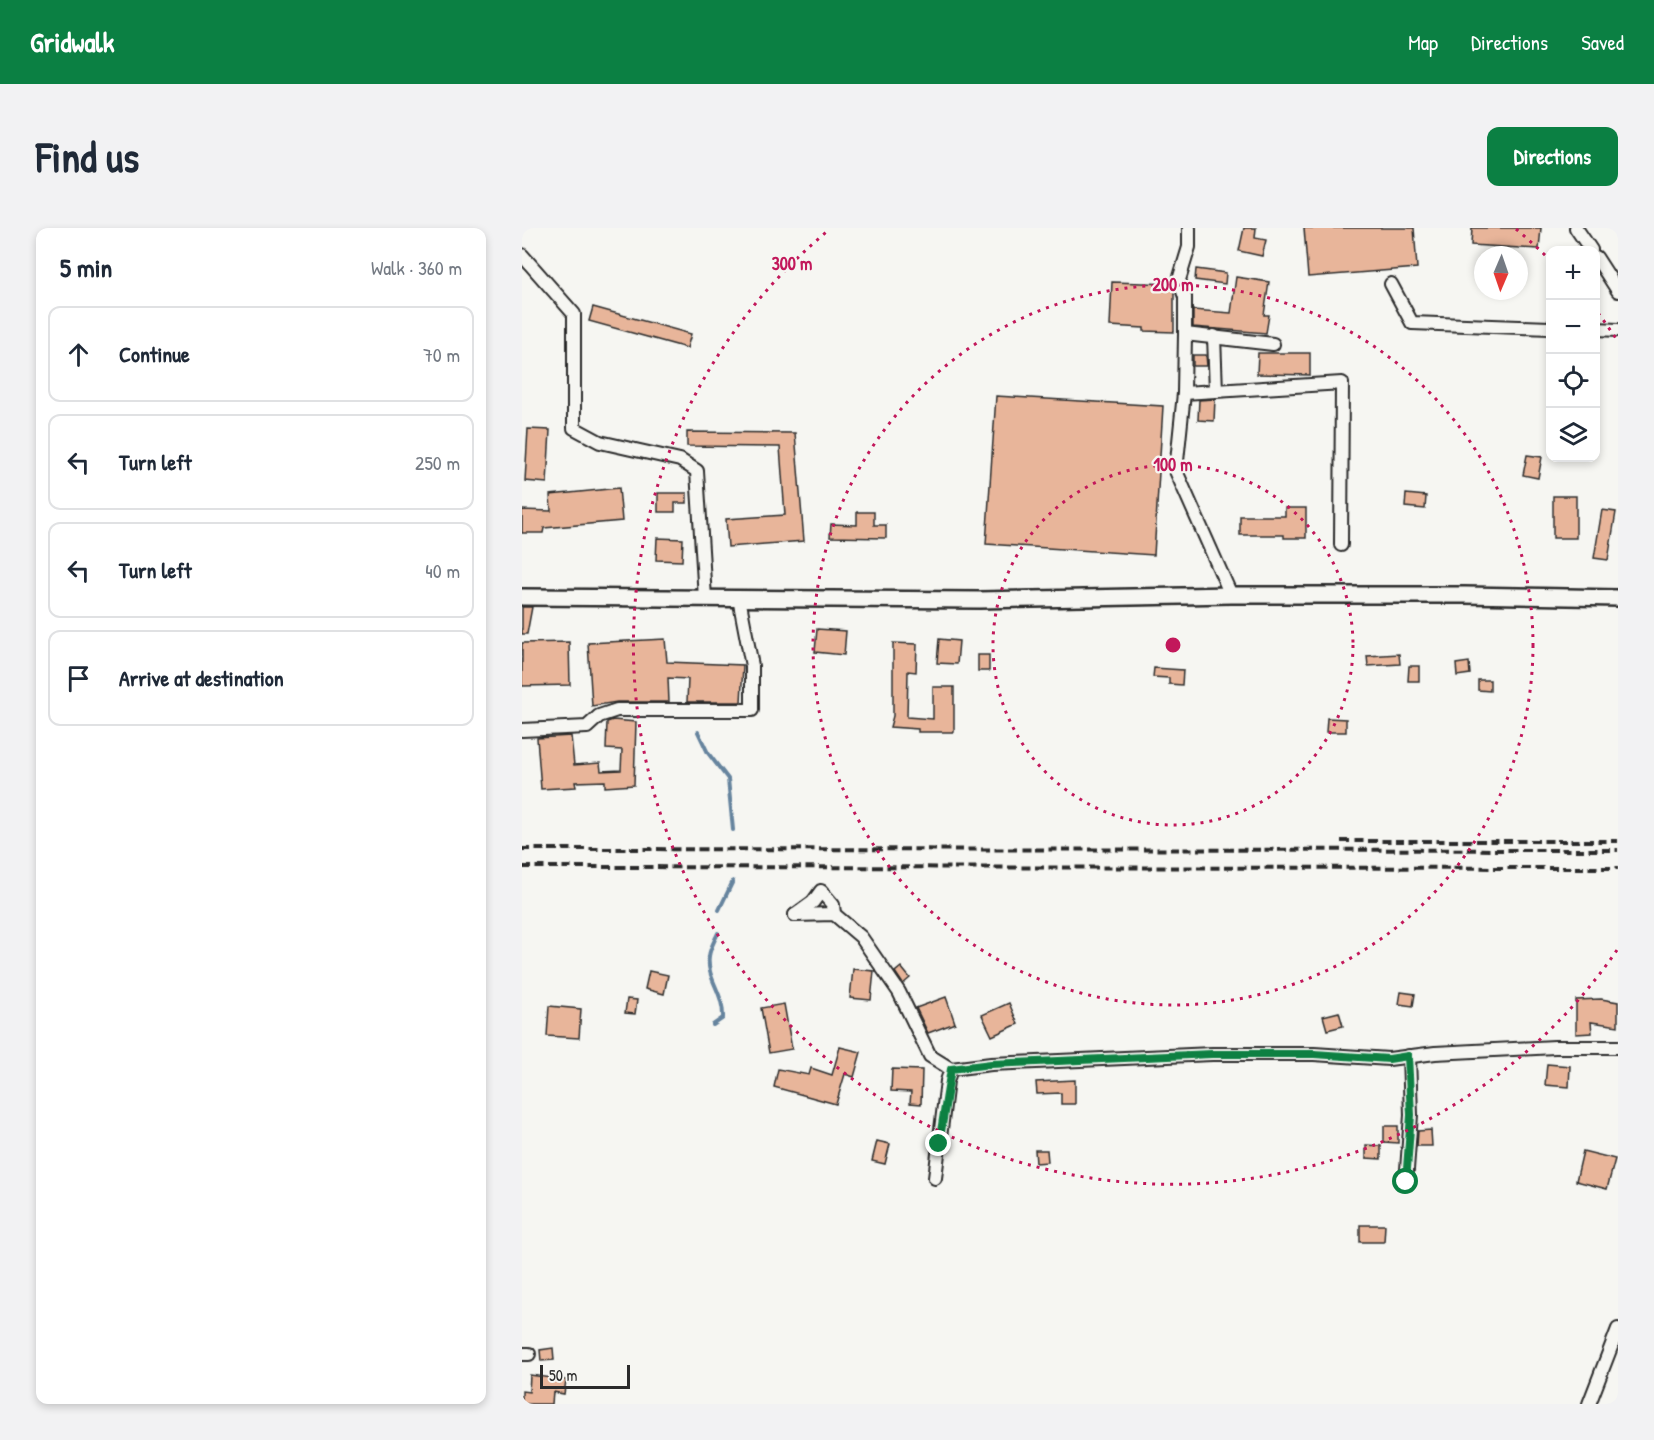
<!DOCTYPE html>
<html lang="en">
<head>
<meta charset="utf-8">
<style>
  body { margin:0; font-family:"Patrick Hand",sans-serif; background:#f2f2f3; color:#1f2937 }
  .controls { position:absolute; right:18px; top:18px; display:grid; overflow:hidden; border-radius:12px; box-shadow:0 3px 9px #0003 }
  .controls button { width:54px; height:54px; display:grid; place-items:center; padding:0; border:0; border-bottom:2px solid #e0e1e3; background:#fff; color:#1f2937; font:30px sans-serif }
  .compass { position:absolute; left:952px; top:18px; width:54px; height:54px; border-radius:50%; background:#fff; box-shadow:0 3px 9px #0003; rotate:182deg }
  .scale { position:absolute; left:18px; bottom:15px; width:90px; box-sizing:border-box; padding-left:6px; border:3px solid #2b2b2b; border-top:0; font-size:16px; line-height:21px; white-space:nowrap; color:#2b2b2b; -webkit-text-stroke:4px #f6f6f2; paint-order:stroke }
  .stop { position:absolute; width:18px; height:18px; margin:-14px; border:4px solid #0b8043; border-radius:50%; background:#fff }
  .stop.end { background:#0b8043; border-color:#fff; box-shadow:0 2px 6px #0008 }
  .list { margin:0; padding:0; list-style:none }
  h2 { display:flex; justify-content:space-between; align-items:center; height:78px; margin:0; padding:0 24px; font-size:26px }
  h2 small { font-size:20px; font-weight:400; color:#747a83 }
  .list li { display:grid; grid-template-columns:39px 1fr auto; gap:18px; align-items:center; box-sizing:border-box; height:96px; margin:0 12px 12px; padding:0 12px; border:2px solid #e0e1e3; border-radius:12px }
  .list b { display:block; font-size:22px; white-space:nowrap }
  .list em { font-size:20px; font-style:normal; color:#747a83 }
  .icon { flex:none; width:33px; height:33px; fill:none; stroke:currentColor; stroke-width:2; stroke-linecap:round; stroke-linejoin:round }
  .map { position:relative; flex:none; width:1096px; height:1176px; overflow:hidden; border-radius:12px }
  header { display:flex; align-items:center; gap:36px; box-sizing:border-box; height:84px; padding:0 30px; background:#0b8043; color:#fff }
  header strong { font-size:28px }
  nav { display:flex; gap:33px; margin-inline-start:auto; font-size:21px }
  .intro { display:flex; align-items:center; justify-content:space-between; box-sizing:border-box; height:144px; padding:0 36px }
  h1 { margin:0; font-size:42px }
  .button { padding:15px 27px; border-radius:12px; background:#0b8043; color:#fff; font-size:21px; font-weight:700 }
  main { display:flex; gap:36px; padding:0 36px }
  aside { flex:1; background:#fff; border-radius:12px; box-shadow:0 3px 9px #0003 }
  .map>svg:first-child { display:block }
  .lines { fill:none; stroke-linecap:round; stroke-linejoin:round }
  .stream { stroke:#66849e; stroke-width:4 }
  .building { fill:#e8b59a; stroke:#2b2b2b; stroke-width:1.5 }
  .minor-casing { stroke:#2b2b2b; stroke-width:16 }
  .major-casing { stroke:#2b2b2b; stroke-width:20 }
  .minor { stroke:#f6f6f2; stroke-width:12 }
  .major { stroke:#f6f6f2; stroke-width:15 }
  .rail { stroke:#2b2b2b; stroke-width:4; stroke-dasharray:9 4.5; stroke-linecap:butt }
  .route { stroke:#0b8043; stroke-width:8 }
  .ring { fill:none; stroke:#c2185b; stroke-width:3; stroke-dasharray:3 6 }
  .centre { fill:#c2185b; stroke:#f6f6f2; stroke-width:3 }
  .ring-label { font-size:18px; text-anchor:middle; font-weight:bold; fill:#c2185b; stroke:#f6f6f2; stroke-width:4.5; stroke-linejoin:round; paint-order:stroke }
</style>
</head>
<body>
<header>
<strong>Gridwalk</strong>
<nav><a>Map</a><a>Directions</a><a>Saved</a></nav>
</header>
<div class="intro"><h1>Find us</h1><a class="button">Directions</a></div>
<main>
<aside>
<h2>5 min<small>Walk · 360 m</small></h2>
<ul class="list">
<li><svg class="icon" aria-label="ahead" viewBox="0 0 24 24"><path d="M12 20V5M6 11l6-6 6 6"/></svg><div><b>Continue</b></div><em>70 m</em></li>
<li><svg class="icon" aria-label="left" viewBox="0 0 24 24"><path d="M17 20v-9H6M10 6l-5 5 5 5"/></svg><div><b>Turn left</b></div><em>250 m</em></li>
<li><svg class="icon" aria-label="left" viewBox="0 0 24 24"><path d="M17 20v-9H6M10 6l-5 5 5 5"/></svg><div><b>Turn left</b></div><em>40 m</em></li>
<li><svg class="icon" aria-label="arrive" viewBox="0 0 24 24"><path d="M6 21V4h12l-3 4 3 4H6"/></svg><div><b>Arrive at destination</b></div></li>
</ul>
</aside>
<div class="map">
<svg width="1096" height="1176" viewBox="0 0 1096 1176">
  <rect width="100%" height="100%" fill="#f6f6f2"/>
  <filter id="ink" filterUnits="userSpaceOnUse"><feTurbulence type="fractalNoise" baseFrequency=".0167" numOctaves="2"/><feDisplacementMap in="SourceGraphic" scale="12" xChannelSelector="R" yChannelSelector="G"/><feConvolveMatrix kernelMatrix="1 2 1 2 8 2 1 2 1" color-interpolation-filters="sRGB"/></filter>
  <g filter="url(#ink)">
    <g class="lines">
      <g class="stream">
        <polyline points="176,504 186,525 206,551 211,602"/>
        <polyline points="197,682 211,653"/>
        <path d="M191,797L201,790C202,764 184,751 187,728C188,720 193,712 196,705"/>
      </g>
    </g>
    <g class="building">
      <polygon points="722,0 734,0 733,10 744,12 740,28 717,23"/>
      <polygon points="782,0 892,0 895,40 786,49"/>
      <polygon points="950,0 1019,0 1017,21 949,17"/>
      <polygon points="674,41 704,45 703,56 673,52"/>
      <polygon points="714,49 747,54 742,87 747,87 744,105 671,99 671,82 709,85"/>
      <polygon points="590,54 650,56 652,63 652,104 622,103 622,100 588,98"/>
      <polygon points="71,79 169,106 165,120 67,93"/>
      <polygon points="736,125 788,125 788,147 735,146"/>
      <polygon points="671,127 684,127 685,138 671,138"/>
      <polygon points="474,168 641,178 632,327 464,316"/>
      <polygon points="693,171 692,193 676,192 677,172"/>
      <polygon points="6,201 28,202 25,255 3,253"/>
      <polygon points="165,204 273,205 282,313 206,319 204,291 263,287 258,219 165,218"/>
      <polygon points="1005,227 1020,229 1016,250 1001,247"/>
      <polygon points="97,260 100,293 22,300 21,305 0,305 0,282 29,283 28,267"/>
      <polygon points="136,265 165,265 165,275 153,275 153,284 136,284"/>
      <polygon points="884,266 904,268 903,281 883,279"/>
      <rect x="1031" y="268" width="23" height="42"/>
      <polygon points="763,280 784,280 784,310 762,310 762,307 718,307 718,288 763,288"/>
      <polygon points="1080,282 1094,284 1086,332 1072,330"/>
      <polygon points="335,284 352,284 352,297 364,297 364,310 308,309 309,296 335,297"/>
      <polygon points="135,310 161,311 160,333 134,332"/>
      <polygon points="0,379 10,379 5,406 0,406"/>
      <polygon points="295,401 324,403 322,427 293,424"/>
      <polygon points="143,411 145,434 221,437 219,474 165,474 166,451 146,450 147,474 95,474 70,478 66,415"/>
      <polygon points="417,411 437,413 435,436 415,435"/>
      <polygon points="47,414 48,457 0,458 0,415"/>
      <polygon points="371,415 395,416 394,444 386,443 385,489 411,491 411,459 432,459 432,504 396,504 396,501 368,499 371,488"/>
      <polygon points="877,426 878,436 846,438 845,428"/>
      <rect x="456" y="427" width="11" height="16"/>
      <polygon points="947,434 948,446 935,448 934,436"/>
      <polygon points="887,438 897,438 897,453 886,453"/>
      <polygon points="632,440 661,442 660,457 647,456 647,450 631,449"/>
      <polygon points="956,452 968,452 968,463 956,462"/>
      <polygon points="805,490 824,491 824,504 804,504"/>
      <polygon points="91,492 114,494 112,557 83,559 83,553 53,554 54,559 19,561 15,510 49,508 52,537 78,535 79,543 99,542 100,522 84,521 85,494"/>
      <polygon points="379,739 388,750 381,756 373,744"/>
      <polygon points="331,741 352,743 349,772 328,770"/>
      <polygon points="127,743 146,747 142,766 123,761"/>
      <polygon points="879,764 893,766 891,778 877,776"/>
      <polygon points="424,769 433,795 406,805 394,780"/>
      <polygon points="105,771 115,772 113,786 103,785"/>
      <polygon points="1079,771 1096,774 1096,798 1069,794 1070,805 1054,806 1054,772"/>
      <polygon points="487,775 496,796 470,808 460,787"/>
      <polygon points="262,776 270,821 247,825 239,780"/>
      <polygon points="27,778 59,781 57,810 25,808"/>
      <polygon points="817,784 821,798 805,802 801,788"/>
      <polygon points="318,819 339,824 332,849 323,846 314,876 252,859 256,841 287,847 289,840 310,847"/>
      <polygon points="1025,836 1048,838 1047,859 1023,857"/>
      <polygon points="370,841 400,842 399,876 388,875 389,864 369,863"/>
      <polygon points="553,852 553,876 539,876 539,865 515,866 514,854"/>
      <polygon points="862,898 876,898 876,915 862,914"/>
      <polygon points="909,902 910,918 895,918 896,903"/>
      <polygon points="355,913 368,916 363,936 350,933"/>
      <polygon points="844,917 859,918 859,931 844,930"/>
      <polygon points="513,922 525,922 526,934 514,935"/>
      <polygon points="1061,923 1093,931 1085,961 1054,953"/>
      <polygon points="838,997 863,997 862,1014 838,1014"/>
      <polygon points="31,1120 32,1132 19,1133 18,1122"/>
      <polygon points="8,1147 44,1152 42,1166 31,1164 30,1176 0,1176 0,1163 7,1164"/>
    </g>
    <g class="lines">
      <g class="minor-casing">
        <g id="minor">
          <polyline points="667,0 667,19 657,52 663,69 663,106 662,165 654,243 709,367"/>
          <polyline points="1054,0 1069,22"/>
          <polyline points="0,27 52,86 52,200 78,214 158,232 175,243 183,370"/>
          <polyline points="1074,29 1096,63"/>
          <polyline points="869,56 890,95 1028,100"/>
          <polyline points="1074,101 1096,102"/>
          <polyline points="663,106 751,116"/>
          <polyline points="692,108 694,163"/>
          <polyline points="662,165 820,155 819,317"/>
          <polyline points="0,502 65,499 77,488 95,482 230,482 230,438 217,370"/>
          <polyline points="273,687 312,686 339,709 377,764 408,828 429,841"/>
          <polyline points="273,687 291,674 299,663 311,677 312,686"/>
          <polyline points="413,950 425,853 429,841 469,836 690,826 792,826 867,831 913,825 1033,819 1096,819"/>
          <polyline points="884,955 889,887 887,828"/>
          <polyline points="0,1126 7,1126"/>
          <polyline points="1067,1176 1096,1101"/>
        </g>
      </g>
      <g class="major-casing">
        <polyline id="major" points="0,369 458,372 709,367 943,367 1096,370"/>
      </g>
      <use href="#minor" class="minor"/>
      <use href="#major" class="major"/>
      <g class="rail">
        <polyline points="819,613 1096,613"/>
        <polyline points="0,621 1096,622"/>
        <polyline points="0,639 1096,640"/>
      </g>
    </g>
  </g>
  <g class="lines" filter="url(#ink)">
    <polyline class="route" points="417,916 429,841 469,836 690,826 792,826 867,831 886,828 889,887 884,954"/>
  </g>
  <g class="ring">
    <circle cx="651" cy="417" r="180"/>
    <circle cx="651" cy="417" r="360"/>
    <path d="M1095 722A539 539 0 1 1 308 1M994 1A539 539 0 0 1 1025 29M1076 85A539 539 0 0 1 1095 112"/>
  </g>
  <circle cx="651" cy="417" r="9" class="centre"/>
  <g class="ring-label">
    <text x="270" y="42">300 m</text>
    <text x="651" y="63">200 m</text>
    <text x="651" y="243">100 m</text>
  </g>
</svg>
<div class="controls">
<button>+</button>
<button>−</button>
<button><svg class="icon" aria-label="locate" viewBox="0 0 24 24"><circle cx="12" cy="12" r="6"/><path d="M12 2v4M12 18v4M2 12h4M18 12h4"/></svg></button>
<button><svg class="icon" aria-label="layers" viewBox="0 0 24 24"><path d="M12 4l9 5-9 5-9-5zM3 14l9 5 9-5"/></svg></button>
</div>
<svg class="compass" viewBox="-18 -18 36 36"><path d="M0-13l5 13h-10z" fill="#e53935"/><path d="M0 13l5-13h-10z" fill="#747a83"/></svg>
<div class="scale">50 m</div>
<div class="stop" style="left:884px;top:954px"></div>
<div class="stop end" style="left:417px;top:916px"></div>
</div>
</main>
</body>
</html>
